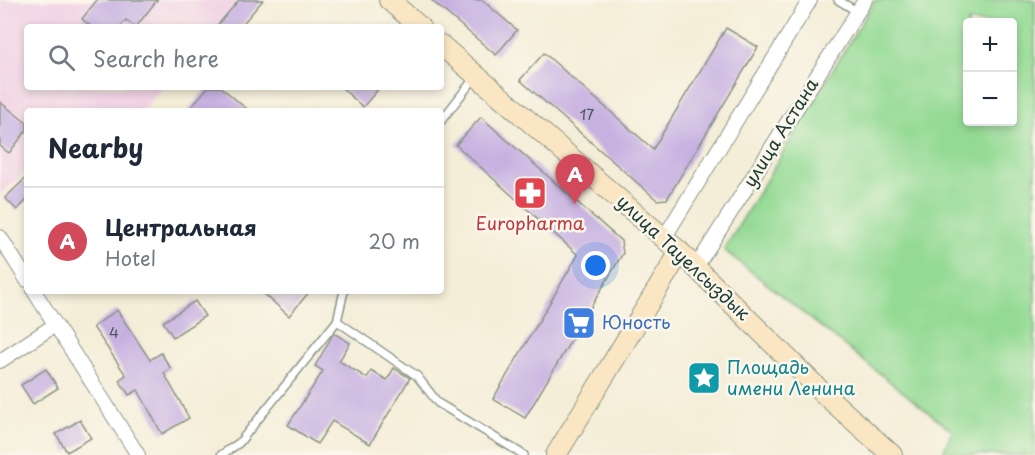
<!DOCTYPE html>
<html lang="en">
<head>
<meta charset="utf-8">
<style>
  body { margin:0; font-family:"Playpen Sans",sans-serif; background:#f2f2f3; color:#1f2937 }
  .controls { position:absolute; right:18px; top:18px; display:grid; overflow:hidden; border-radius:6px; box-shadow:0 3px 9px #0003 }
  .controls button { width:54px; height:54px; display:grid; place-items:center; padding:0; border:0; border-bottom:2px solid #e0e1e3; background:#fff; color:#1f2937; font:30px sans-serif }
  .you { position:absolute; left:596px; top:266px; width:21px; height:21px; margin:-15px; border:4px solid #fff; border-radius:50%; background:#1a73e8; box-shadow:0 0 0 9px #1a73e833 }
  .badge { display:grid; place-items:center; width:39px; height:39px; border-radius:50%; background:#d1495b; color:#fff; font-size:20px; font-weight:700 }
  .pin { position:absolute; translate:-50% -50px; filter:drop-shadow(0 2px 3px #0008) }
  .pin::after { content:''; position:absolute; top:32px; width:21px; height:18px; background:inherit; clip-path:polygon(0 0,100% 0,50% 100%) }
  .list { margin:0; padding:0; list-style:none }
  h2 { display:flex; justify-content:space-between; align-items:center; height:78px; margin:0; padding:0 24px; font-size:26px }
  h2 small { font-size:20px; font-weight:400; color:#747a83 }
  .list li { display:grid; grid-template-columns:39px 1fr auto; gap:18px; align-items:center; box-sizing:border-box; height:108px; padding:0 24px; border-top:2px solid #e0e1e3 }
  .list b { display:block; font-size:22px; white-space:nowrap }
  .list p { margin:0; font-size:20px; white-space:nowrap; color:#747a83 }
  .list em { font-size:20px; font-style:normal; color:#747a83 }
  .icon { flex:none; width:33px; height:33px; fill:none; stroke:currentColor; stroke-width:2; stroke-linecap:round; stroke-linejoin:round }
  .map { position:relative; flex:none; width:1035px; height:455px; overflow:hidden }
  .search { position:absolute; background:#fff; box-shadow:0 3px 9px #0003; left:24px; top:24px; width:420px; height:66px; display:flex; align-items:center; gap:15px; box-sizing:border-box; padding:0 21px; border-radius:6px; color:#747a83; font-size:22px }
  .panel { position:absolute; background:#fff; box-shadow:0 3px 9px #0003; left:24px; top:108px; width:420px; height:186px; border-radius:6px }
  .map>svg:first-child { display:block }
  .built { fill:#f0d0e4 }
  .green { fill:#94da94; stroke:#5a8c64; stroke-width:1.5; fill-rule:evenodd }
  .building { fill:#c7b1e1 }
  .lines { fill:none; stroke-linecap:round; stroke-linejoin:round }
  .lane-casing { stroke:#8a9586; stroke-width:10 }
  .street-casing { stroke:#8a9586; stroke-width:16 }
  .secondary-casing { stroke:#8a9586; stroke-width:22 }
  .lane { stroke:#fff; stroke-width:7 }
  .street { stroke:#fff; stroke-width:14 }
  .secondary { stroke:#fbe6c3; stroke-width:20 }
  .labels { text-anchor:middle; stroke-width:5; stroke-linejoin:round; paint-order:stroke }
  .number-label { font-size:15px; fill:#495a5f }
  .street-label { font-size:18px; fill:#1f3d34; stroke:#fbf7ec }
  .health-label { font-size:18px; fill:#be3a42; stroke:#fbf7ec }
  .shop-label { font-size:18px; fill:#366cbe; stroke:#fbf7ec; text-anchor:start }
  .culture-label { font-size:18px; fill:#0d838f; stroke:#fbf7ec; text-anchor:start }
</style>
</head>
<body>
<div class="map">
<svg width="1035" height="455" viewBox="0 0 1035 455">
  <rect width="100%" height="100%" fill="#fbf7ec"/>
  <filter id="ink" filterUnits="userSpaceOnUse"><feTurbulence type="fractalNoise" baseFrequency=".0167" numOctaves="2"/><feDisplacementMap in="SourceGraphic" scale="12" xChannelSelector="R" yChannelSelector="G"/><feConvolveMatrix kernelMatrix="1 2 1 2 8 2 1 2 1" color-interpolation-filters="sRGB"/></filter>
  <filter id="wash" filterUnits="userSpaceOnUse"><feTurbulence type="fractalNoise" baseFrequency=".008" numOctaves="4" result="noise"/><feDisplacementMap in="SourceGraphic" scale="24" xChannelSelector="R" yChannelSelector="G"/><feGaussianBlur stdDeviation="1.35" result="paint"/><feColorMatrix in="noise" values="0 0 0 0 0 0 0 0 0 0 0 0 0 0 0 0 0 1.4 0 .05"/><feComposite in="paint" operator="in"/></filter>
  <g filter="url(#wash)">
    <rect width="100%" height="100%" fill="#f4edd7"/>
    <polygon class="built" points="0,0 238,0 215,27 27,27 27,87 163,87 142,111 27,111 27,170 0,195"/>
    <path class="green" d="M875,0H1035V455H942L952,431L724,250ZM968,22H1012V122H968Z"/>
    <g id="blocks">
      <g class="building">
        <polygon points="97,0 157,0 136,27 126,20 120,27 92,27 82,19"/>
        <polygon points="239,0 263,0 240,27 216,27"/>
        <polygon points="431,0 482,0 517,30 496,55"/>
        <polygon points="726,28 758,47 667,199 657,200 520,80 544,53 653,149"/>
        <polygon points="208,87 221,87 249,111 188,111"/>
        <polygon points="341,87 380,87 363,107"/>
        <polygon points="0,102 27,123 27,130 9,153 0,146"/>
        <polygon points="481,117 621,241 623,253 525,418 493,399 578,255 456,145"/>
        <polygon points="27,177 27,200 17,210 5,198"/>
        <polygon points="261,291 310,291 289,316"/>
        <polygon points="195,301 205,316 173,337 163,322"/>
        <polygon points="117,310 150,360 161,353 171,369 164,373 189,418 162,434 138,390 129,395 119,380 126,375 93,327"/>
        <polygon points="334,333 350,343 339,361 367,378 371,371 387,380 394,368 410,378 370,444 332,421 317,444 288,425 323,371 315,366"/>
        <polygon points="46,369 58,388 33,404 21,385"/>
        <polygon points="80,420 91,438 67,452 56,434"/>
      </g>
    </g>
  </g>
  <g filter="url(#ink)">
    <use href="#blocks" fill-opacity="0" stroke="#8a9586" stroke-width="1.5"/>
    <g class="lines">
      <g class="lane-casing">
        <g id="lane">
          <polyline points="838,0 858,12"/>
          <polyline points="441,121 476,76"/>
          <polyline points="337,321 417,376 438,403 524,455"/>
          <polyline points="221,455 239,443 337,321 344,291"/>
        </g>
      </g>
      <g class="street-casing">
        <g id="street">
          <polyline points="0,237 27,280"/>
          <polyline points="664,238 810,0"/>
          <polyline points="696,267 865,0"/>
          <polyline points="34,291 138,455"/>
          <polyline points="0,361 55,325"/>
        </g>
      </g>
      <g class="secondary-casing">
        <g id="secondary">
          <polyline points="389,0 420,27"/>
          <polyline points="441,45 680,252 823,393 892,455"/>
          <polyline points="556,455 680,252"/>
        </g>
      </g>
      <use href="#lane" class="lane"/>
      <use href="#street" class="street"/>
      <use href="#secondary" class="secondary"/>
    </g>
  </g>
  <defs>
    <g id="pharmacy-square" transform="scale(1.725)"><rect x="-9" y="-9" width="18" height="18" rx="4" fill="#e0444e" stroke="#fbf7ec"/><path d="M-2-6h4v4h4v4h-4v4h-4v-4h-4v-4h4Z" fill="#fff"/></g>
    <g id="supermarket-square" transform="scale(1.725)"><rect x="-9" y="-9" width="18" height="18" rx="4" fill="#3f7fe0" stroke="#fbf7ec"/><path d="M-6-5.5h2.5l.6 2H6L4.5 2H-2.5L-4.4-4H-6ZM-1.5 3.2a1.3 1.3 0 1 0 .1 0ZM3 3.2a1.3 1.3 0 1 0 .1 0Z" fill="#fff"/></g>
    <g id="sight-square" transform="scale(1.725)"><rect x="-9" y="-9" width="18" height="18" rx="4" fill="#0f9aa8" stroke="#fbf7ec"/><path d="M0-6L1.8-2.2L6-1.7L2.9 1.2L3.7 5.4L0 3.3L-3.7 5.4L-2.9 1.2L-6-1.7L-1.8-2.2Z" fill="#fff"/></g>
  </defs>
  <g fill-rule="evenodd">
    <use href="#pharmacy-square" x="530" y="193"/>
    <use href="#supermarket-square" x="579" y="323"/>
    <use href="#sight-square" x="704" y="378"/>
  </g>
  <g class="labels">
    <g class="number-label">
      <text x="587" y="120">17</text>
      <text x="114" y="338">4</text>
    </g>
    <g class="street-label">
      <text transform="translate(781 133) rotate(-58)" y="6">улица Астана</text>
      <text transform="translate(683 258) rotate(43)" y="6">улица Тауелсыздык</text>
    </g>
    <g class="health-label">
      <text x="530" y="230">Europharma</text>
    </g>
    <g class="shop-label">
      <text x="602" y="329">Юность</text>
    </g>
    <g class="culture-label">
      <text x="727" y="374">Площадь<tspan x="727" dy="21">имени Ленина</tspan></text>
    </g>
  </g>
</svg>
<div class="controls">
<button>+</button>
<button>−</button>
</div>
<div class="you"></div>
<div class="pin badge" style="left:575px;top:204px">A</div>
<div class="search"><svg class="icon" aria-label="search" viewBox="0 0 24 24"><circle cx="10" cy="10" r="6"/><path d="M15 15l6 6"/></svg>Search here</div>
<section class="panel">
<h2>Nearby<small></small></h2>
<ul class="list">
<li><span class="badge">A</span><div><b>Центральная</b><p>Hotel</p></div><em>20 m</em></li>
</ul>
</section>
</div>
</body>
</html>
